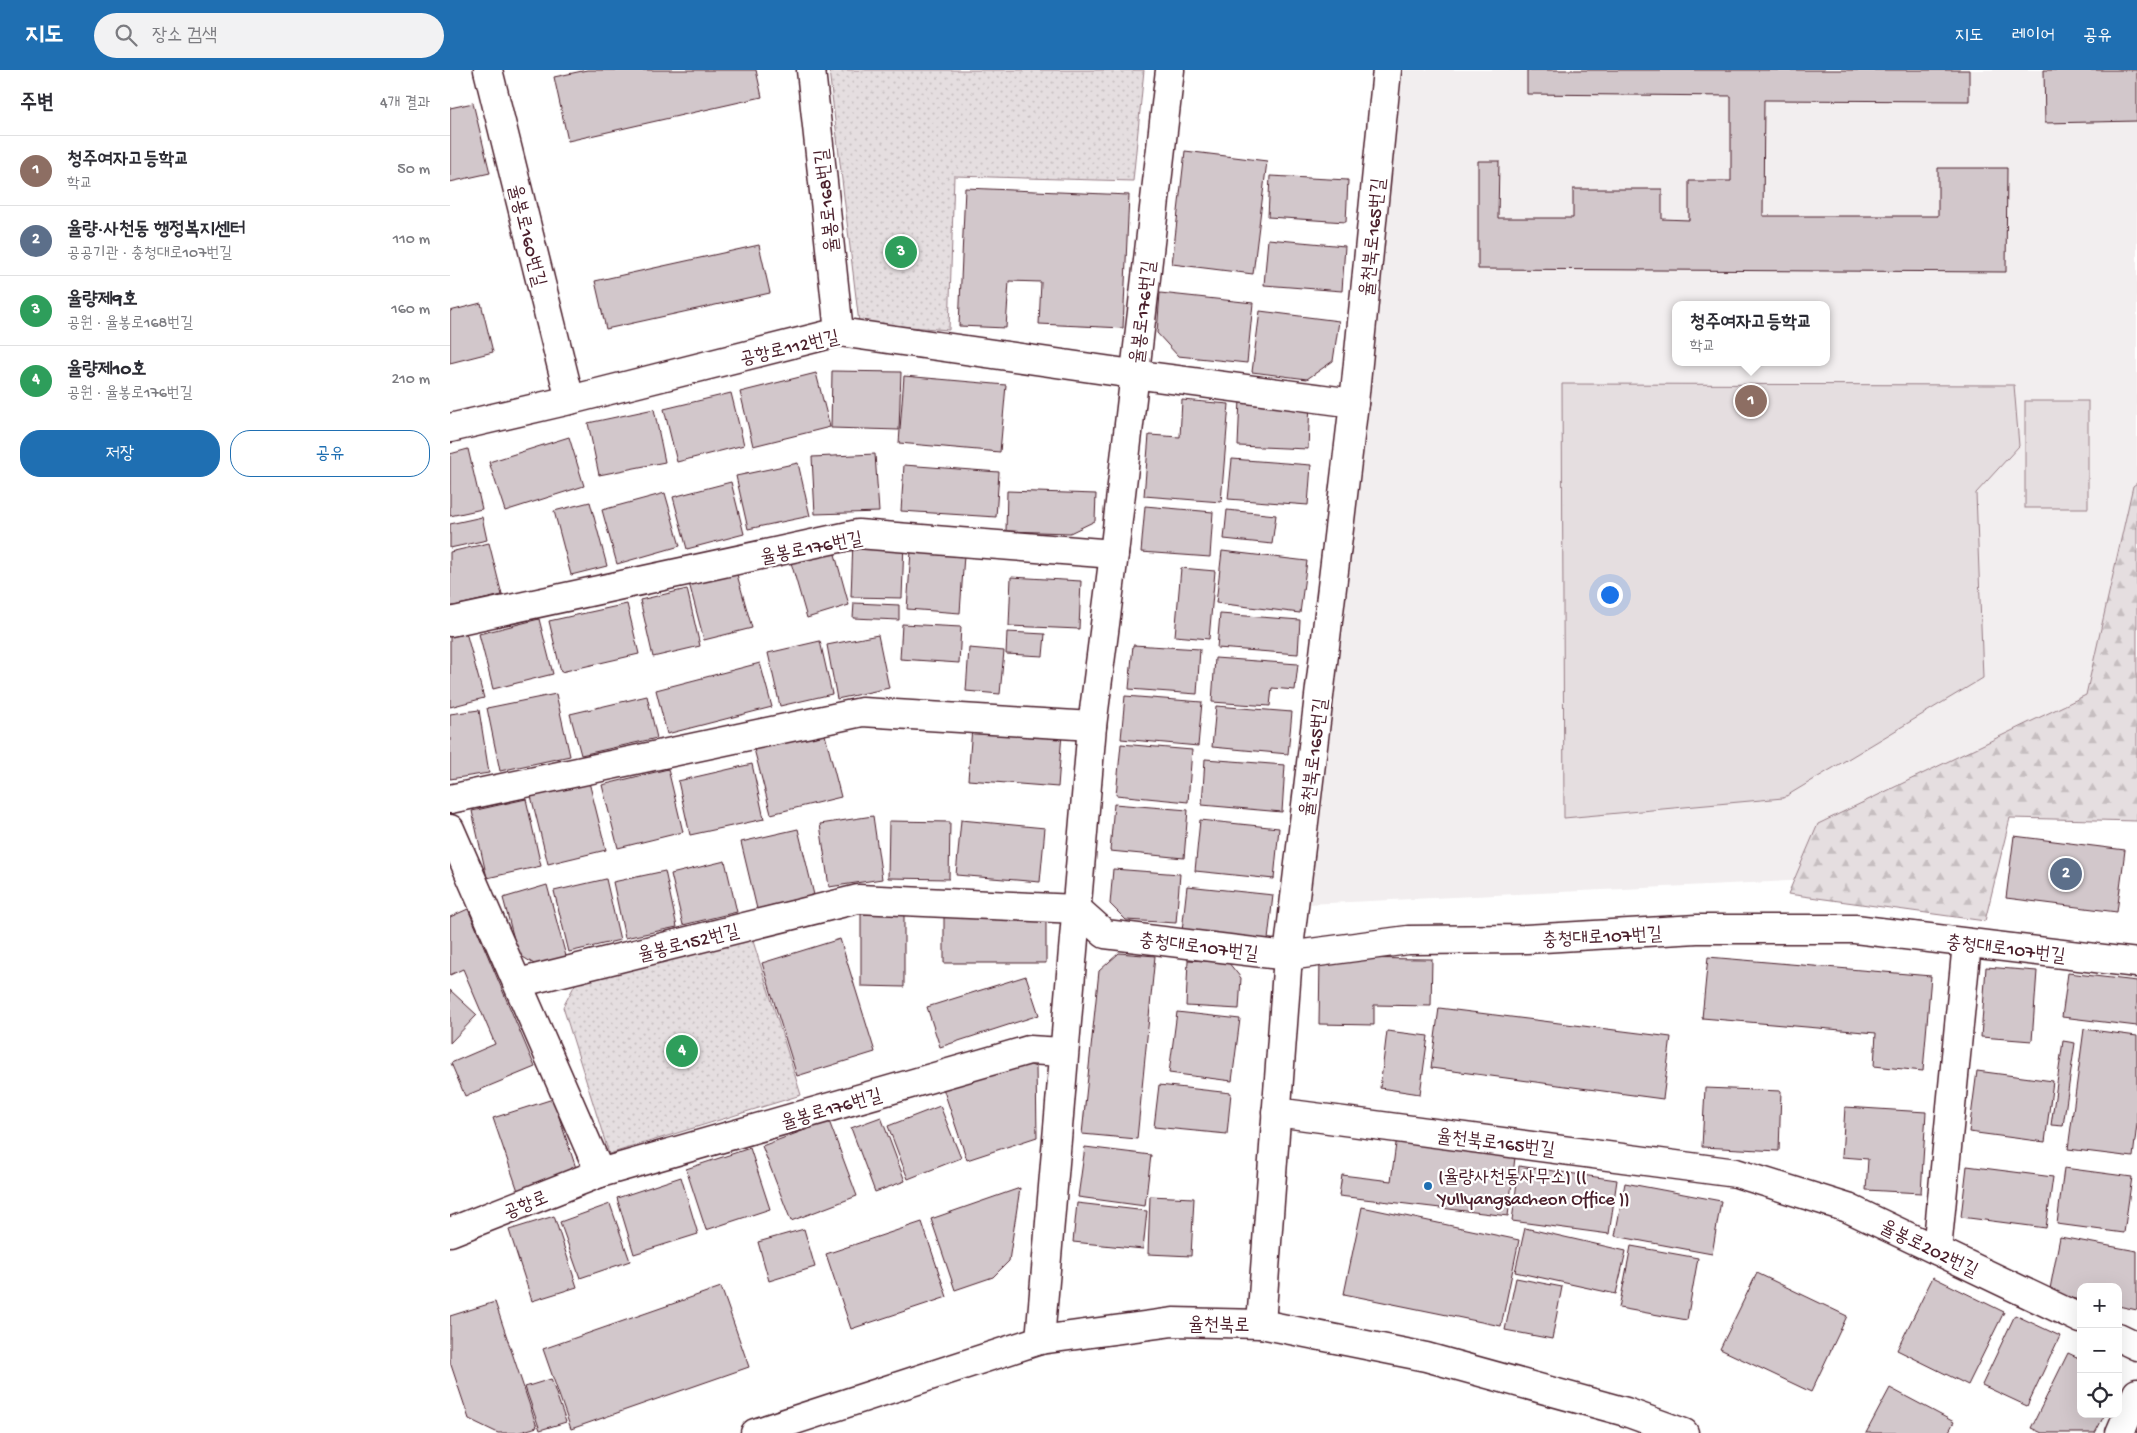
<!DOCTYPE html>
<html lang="ko">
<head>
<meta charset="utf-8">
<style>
  body { margin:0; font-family:"Gochi Hand","Poor Story",sans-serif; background:#f2f2f3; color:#2b2b33 }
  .controls { position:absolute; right:15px; bottom:15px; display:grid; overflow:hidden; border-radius:10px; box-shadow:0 5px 20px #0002 }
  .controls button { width:45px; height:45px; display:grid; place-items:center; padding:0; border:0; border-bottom:1px solid #e1e1e2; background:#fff; color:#2b2b33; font:25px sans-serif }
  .you { position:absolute; left:1159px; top:524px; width:18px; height:18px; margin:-12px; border:4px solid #fff; border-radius:50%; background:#1a73e8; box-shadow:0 0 0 8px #1a73e833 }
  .badge { display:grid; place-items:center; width:32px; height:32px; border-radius:50%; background:#1f6fb2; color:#fff; font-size:16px; font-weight:700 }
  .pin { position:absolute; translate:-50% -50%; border:2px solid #fff; box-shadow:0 1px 5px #0006 }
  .popup { position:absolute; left:1222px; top:231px; width:158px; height:65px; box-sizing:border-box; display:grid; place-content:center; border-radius:10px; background:#fff; filter:drop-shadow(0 1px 4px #0005); font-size:16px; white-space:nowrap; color:#7c7c81 }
  .popup b { font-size:19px; color:#2b2b33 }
  .popup::after { content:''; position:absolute; left:50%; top:100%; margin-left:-10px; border:10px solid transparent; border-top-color:#fff }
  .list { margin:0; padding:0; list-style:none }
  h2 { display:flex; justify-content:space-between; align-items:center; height:65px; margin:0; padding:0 20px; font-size:21px }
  h2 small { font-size:16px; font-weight:400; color:#7c7c81 }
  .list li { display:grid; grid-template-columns:32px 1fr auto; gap:15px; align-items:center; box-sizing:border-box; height:70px; padding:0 20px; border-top:1px solid #e1e1e2 }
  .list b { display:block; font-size:19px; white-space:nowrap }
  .list p { margin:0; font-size:16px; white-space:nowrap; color:#7c7c81 }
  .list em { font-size:16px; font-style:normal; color:#7c7c81 }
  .actions { display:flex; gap:10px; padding:15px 20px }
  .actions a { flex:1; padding:11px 0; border:1px solid #1f6fb2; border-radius:20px; text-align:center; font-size:18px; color:#1f6fb2 }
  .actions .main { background:#1f6fb2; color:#fff }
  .icon { flex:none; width:28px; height:28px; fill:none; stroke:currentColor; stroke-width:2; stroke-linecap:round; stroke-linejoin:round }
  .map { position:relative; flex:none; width:1687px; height:1363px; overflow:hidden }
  header { display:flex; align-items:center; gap:30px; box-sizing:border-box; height:70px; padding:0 25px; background:#1f6fb2; color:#fff }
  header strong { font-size:24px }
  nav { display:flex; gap:28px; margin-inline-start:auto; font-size:18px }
  .search { width:350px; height:45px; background:#f2f2f3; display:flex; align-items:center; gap:12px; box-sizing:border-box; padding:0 18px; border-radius:28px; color:#7c7c81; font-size:19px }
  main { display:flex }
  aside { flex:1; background:#fff }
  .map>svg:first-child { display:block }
  .built { fill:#f2eeef; fill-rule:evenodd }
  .grass { fill:url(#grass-dots); stroke:#987e86 }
  .forest { fill:url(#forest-firs); stroke:#987e86 }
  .garden { fill:#e5dee0; stroke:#987e86 }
  .building { fill:#d2c7cb; stroke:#4a1f2b }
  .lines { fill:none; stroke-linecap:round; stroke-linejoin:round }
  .street-casing { stroke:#4a1f2b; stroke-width:31 }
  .secondary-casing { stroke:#4a1f2b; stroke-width:31 }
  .street { stroke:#fff; stroke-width:28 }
  .secondary { stroke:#fff; stroke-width:28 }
  .poi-dot { fill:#1f6fb2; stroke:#fff; stroke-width:2 }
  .labels { text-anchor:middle; stroke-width:4.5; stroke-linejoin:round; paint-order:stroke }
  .street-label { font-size:19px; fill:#4a1f2b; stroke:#fff }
  .poi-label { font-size:19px; fill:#4a1f2b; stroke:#fff; text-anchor:start }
</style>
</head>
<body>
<header>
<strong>지도</strong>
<div class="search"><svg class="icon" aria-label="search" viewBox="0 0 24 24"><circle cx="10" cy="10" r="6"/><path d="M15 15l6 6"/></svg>장소 검색</div>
<nav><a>지도</a><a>레이어</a><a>공유</a></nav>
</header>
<main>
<aside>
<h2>주변<small>4개 결과</small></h2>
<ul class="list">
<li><span class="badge" style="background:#8d6e63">1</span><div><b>청주여자고등학교</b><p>학교</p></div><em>50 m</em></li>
<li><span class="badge" style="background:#5c6f8a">2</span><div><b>율량·사천동 행정복지센터</b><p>공공기관 · 충청대로107번길</p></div><em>110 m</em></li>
<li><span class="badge" style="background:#2e9e5b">3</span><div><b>율량제9호</b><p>공원 · 율봉로168번길</p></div><em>160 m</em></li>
<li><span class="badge" style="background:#2e9e5b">4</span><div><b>율량제10호</b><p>공원 · 율봉로176번길</p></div><em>210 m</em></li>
</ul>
<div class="actions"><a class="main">저장</a><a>공유</a></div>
</aside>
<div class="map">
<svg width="1687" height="1363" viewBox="0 0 1687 1363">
  <defs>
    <pattern id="grass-dots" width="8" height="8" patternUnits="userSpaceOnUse" patternTransform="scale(1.25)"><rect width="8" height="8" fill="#e5dee0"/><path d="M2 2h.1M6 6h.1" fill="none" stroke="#c6bec0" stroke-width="1.8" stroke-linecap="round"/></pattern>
    <pattern id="forest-firs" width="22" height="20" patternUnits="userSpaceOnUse" patternTransform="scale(1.25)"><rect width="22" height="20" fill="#e5dee0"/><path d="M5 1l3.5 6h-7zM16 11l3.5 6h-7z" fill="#c6bec0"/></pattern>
  </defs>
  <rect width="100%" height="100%" fill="#fff"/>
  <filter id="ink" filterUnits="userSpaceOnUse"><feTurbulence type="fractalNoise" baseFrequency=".02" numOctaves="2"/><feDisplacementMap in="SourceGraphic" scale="10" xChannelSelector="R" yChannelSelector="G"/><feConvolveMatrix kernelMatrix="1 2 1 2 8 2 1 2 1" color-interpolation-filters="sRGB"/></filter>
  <g filter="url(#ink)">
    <path class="built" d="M953,0H1687V662L1424,807L858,834ZM1226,235H1376V292H1226Z"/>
    <g class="grass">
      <polygon points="379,0 694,0 683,111 504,106 499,260 409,253"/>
      <polygon points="298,855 351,1025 159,1084 113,937 129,907"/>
    </g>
    <polygon class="forest" points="1687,413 1687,751 1560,748 1535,851 1338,824 1368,754 1636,625 1683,416"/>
    <g class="garden">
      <polygon points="1112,314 1564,315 1569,376 1526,423 1533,608 1333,728 1114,748"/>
      <rect x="1575" y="331" width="63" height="107"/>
    </g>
    <g class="building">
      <polygon points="137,0 306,0 312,27 118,71 104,7"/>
      <polygon points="1077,0 1519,0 1519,31 1314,30 1313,146 1488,146 1488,98 1557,98 1556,202 1028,199 1028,91 1049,91 1048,148 1123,148 1123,119 1212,119 1212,149 1239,150 1239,111 1281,111 1281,26 1077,24"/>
      <polygon points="1594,0 1687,0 1687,51 1595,53"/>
      <polygon points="23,33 40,103 0,112 0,38"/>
      <polygon points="735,81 817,91 803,204 722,194"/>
      <polygon points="820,106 898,110 896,152 818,147"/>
      <polygon points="515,118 679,125 673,258 589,254 591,212 559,211 556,258 509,256"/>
      <polygon points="818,169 895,176 892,221 814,215"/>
      <polygon points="309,175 320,223 156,259 145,211"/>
      <polygon points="710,223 803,233 797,293 728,286 707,263"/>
      <polygon points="31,233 43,282 0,293 0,241"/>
      <polygon points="810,241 889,251 883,291 857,309 802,302"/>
      <polygon points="382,301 451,302 449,360 381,358"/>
      <polygon points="366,303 380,357 303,376 290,322"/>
      <polygon points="454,306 556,315 550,382 449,373"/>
      <polygon points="281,323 294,375 227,392 214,339"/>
      <polygon points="790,328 860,331 858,379 788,376"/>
      <polygon points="732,330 779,334 771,432 694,426 699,365 730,367"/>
      <polygon points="204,339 215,392 149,405 138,353"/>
      <polygon points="119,367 134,416 55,441 39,392"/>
      <polygon points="18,379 32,439 0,446 0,384"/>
      <polygon points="425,384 429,442 365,444 362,387"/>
      <polygon points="782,389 861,395 858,435 778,429"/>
      <polygon points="348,393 360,446 298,459 286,406"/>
      <polygon points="454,395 549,402 546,447 451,441"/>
      <polygon points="281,412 294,464 237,479 223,427"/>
      <polygon points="557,421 646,424 645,451 620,463 556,461"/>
      <polygon points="215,423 230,476 167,494 152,440"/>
      <polygon points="140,432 157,496 121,505 104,441"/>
      <polygon points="695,436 763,442 760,487 691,482"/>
      <polygon points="777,440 826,445 822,474 774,469"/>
      <polygon points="32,447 37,470 0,478 0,454"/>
      <polygon points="403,470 454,472 452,528 401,527"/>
      <polygon points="39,473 52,525 0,537 0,482"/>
      <polygon points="383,477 399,535 357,548 340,489"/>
      <polygon points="461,481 514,485 510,543 457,539"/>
      <polygon points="772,481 857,491 850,543 766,533"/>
      <polygon points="731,498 765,501 759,569 725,566"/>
      <polygon points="286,501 302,558 254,570 239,513"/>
      <polygon points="561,507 631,511 629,559 559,556"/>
      <polygon points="237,519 250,576 203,587 190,530"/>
      <polygon points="404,533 449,535 449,550 403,548"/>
      <polygon points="177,534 189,584 111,602 99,551"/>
      <polygon points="770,544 850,550 848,584 767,578"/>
      <polygon points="89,549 103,604 43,619 29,564"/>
      <polygon points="452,554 511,557 509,593 450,589"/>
      <polygon points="14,555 34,628 0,637 0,559"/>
      <polygon points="557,562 595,564 593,586 556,584"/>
      <polygon points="428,565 439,618 387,629 377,575"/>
      <polygon points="370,571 382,624 330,636 318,583"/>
      <polygon points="683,575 750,579 747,624 679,619"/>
      <polygon points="519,578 554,581 550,624 516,621"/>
      <polygon points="765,588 848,594 845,620 822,618 820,636 762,632"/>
      <polygon points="310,593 322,637 217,664 206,620"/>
      <polygon points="106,624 120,686 50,701 37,638"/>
      <polygon points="197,626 207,668 131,685 120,644"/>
      <polygon points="675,626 752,632 748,676 671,669"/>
      <polygon points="766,636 842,642 838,684 762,677"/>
      <polygon points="29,640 39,703 0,709 0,644"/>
      <polygon points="522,657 612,663 608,717 518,710"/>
      <polygon points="374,661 391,727 321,744 304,679"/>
      <polygon points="671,674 742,680 738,732 666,725"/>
      <polygon points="755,689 835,695 832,742 752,735"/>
      <polygon points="302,694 314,749 240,765 228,711"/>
      <polygon points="218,699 233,762 168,778 152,715"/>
      <polygon points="139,712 156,780 98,794 81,726"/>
      <polygon points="76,729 91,796 37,808 22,741"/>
      <polygon points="664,734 738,740 734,788 660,781"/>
      <polygon points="423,746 432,809 379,817 370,754"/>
      <polygon points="511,750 595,758 590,812 506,805"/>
      <polygon points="750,750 829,758 824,809 745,801"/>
      <polygon points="439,751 500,752 499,809 438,808"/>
      <polygon points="348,759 364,825 307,839 291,772"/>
      <polygon points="1564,766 1675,780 1667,842 1556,828"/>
      <polygon points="275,791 287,842 233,855 221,804"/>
      <polygon points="663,799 730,804 726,853 676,850 660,834"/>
      <polygon points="215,801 227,857 175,868 163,812"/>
      <polygon points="156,809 170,870 119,882 104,821"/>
      <polygon points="97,815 117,890 89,897 68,884 53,828"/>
      <polygon points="737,816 823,825 818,870 732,861"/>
      <polygon points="18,839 85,997 15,1026 1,993 45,974 13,899 0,905 0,847"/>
      <polygon points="494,843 596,844 596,893 494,893"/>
      <polygon points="411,844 454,845 454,917 411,916"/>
      <polygon points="390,869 425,982 347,1006 312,893"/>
      <polygon points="669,883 705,886 687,1069 632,1064 649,901"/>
      <polygon points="1258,887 1481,906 1473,1001 1424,996 1426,963 1252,948"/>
      <polygon points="870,888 982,889 981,936 924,935 924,955 869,954"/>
      <polygon points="738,890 778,892 791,908 789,939 736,936"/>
      <polygon points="1536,897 1587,901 1582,971 1531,967"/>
      <polygon points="1618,903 1687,911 1687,956 1612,947"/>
      <polygon points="576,906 589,945 490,977 477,937"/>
      <polygon points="0,920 27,945 0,973"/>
      <polygon points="989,938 1221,967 1213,1029 981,998"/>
      <polygon points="727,942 790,949 782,1011 719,1003"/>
      <polygon points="1634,959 1687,966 1687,1054 1683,1087 1618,1079"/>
      <polygon points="937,961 978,966 970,1024 930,1018"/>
      <polygon points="1613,971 1625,973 1613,1056 1601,1055"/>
      <polygon points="572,992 586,997 587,1067 517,1090 493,1018"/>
      <polygon points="1527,1001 1603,1011 1595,1072 1519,1062"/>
      <polygon points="709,1015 781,1023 777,1064 704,1057"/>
      <polygon points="1255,1018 1331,1021 1329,1081 1252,1077"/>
      <polygon points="103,1029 127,1101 68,1121 43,1048"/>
      <polygon points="490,1036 511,1088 458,1109 438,1056"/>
      <polygon points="1395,1037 1476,1042 1471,1123 1416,1120 1418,1089 1392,1087"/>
      <polygon points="431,1047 455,1111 425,1122 401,1058"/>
      <polygon points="379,1051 407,1126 341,1151 312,1076"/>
      <polygon points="947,1066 1066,1079 1058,1146 889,1126 892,1105 941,1111"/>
      <polygon points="635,1077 701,1085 695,1136 628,1127"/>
      <polygon points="300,1078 320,1139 256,1160 236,1099"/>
      <polygon points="1069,1096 1167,1110 1159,1164 1062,1151"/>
      <polygon points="1517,1096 1603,1107 1596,1158 1511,1147"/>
      <polygon points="1614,1098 1682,1107 1674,1163 1607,1154"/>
      <polygon points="231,1107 248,1164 184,1184 167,1128"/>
      <polygon points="1175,1113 1271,1131 1262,1184 1165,1166"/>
      <polygon points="570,1118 559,1191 543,1207 505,1220 481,1149"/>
      <polygon points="700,1126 744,1128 741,1186 698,1184"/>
      <polygon points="627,1133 697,1141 693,1179 623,1172"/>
      <polygon points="160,1134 180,1191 130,1208 110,1152"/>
      <polygon points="912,1137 1069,1170 1051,1256 894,1224"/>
      <polygon points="104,1146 127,1217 82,1231 59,1160"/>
      <polygon points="472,1152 497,1227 401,1259 376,1184"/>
      <polygon points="1075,1158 1176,1181 1166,1224 1065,1202"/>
      <polygon points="354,1159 365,1197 319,1211 308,1172"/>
      <polygon points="1610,1167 1687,1181 1687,1240 1668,1236 1668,1217 1631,1217 1631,1230 1599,1224"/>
      <polygon points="1181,1176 1248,1188 1237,1250 1169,1238"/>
      <polygon points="1307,1203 1397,1246 1361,1322 1270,1279"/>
      <polygon points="1483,1207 1554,1242 1518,1315 1447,1280"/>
      <polygon points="1066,1208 1112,1217 1102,1269 1055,1260"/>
      <polygon points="271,1217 299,1297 121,1359 93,1279"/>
      <polygon points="45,1232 87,1357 67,1363 48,1363 19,1349 0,1292 0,1246"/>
      <polygon points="1565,1245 1610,1266 1577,1336 1532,1315"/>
      <polygon points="1618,1283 1631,1289 1631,1344 1655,1344 1645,1363 1592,1363 1581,1358"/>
      <polygon points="101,1309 116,1352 90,1360 75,1317"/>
      <polygon points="1440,1318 1504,1352 1498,1363 1416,1363"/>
    </g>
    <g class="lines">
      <g class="street-casing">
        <g id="street">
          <polyline points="38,0 120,330"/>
          <polyline points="361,0 389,262"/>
          <polyline points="0,358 120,330 389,262 683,304 904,333"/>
          <polyline points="0,552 408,464 664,484"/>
          <polyline points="0,729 412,642 642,656"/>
          <polyline points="0,759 150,1103"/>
          <polyline points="68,913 408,829 627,839 655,864 838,886 958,870 1076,869 1247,859 1405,859 1687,893"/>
          <polyline points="826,1042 1286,1103 1398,1138 1631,1249"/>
          <polyline points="0,1162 150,1103 579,980 613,982"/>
          <polyline points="1487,1180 1517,873"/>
          <polyline points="811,1254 838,886 904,333 937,0"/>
          <polyline points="1668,1267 1687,1276"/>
          <polyline points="590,1270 642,656 664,484 720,0"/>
          <polyline points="1670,1363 1687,1323"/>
        </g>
      </g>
      <g class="secondary-casing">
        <polyline id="secondary" points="305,1363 590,1270 723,1252 811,1254 976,1287 1176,1342 1234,1363"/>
      </g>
      <use href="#street" class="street"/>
      <use href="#secondary" class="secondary"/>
    </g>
  </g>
  <circle class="poi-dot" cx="978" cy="1116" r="5"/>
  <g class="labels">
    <g class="street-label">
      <text transform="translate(375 131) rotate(-96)" y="7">율봉로168번길</text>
      <text transform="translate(79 165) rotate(76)" y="7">율봉로160번길</text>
      <text transform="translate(921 167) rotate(-84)" y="7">율천북로165번길</text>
      <text transform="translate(691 242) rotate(-83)" y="7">율봉로176번길</text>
      <text transform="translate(339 276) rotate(-13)" y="7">공항로112번길</text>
      <text transform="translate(361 476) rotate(-11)" y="7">율봉로176번길</text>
      <text transform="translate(862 687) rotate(-83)" y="7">율천북로165번길</text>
      <text transform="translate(1152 865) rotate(-3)" y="7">충청대로107번길</text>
      <text transform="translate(238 871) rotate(-14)" y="7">율봉로152번길</text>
      <text transform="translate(749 875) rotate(7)" y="7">충청대로107번길</text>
      <text transform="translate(1556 877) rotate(7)" y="7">충청대로107번길</text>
      <text transform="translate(381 1037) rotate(-16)" y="7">율봉로176번길</text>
      <text transform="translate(1046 1071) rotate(7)" y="7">율천북로165번길</text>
      <text transform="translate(75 1133) rotate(-22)" y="7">공항로</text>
      <text transform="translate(1480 1177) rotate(26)" y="7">율봉로202번길</text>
      <text transform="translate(769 1253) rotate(1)" y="7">율천북로</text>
    </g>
    <g class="poi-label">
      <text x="988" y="1112">(율량사천동사무소) ((<tspan x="988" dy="22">Yullyangsacheon Office ))</tspan></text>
    </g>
  </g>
</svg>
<div class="controls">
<button>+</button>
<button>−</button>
<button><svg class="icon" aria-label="locate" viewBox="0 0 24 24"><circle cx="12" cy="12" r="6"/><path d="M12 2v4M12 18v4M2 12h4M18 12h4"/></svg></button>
</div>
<div class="you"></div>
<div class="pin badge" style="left:1301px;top:331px;background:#8d6e63">1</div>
<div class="popup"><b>청주여자고등학교</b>학교</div>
<div class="pin badge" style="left:1616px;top:804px;background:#5c6f8a">2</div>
<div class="pin badge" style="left:451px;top:182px;background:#2e9e5b">3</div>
<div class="pin badge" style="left:232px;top:981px;background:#2e9e5b">4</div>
</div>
</main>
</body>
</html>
